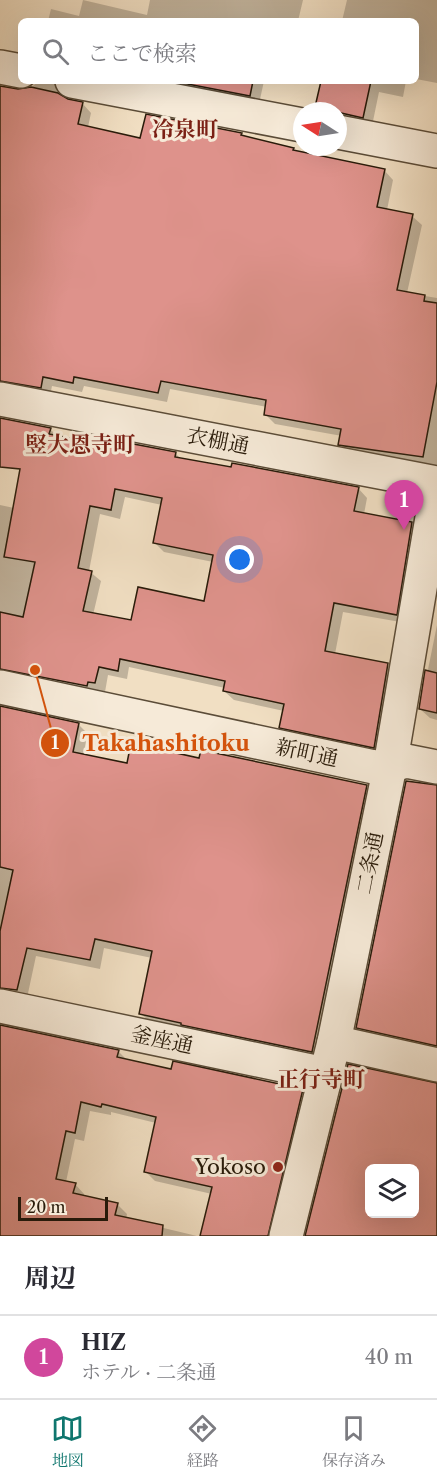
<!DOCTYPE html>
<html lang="ja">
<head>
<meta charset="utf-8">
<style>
  body { margin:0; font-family:"Libre Caslon Text","Noto Serif JP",serif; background:#f2f2f3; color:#2b2b33 }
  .controls { position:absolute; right:18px; bottom:18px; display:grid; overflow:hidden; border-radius:9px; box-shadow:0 6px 24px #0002 }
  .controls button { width:54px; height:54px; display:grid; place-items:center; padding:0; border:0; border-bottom:2px solid #e1e1e2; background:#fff; color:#2b2b33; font:30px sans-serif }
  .compass { position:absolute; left:293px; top:102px; width:54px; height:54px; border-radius:50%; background:#fff; box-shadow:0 6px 24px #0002; rotate:282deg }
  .scale { position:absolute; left:18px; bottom:15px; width:90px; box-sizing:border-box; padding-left:6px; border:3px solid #291b0a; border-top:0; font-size:16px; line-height:21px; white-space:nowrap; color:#291b0a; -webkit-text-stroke:4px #f6ead8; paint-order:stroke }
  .you { position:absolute; left:240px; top:560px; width:21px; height:21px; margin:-15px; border:4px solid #fff; border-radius:50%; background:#1a73e8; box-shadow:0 0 0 9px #1a73e833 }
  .badge { display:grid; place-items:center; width:39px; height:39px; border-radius:50%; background:#0f766e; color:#fff; font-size:20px; font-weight:700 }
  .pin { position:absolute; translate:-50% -50px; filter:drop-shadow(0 2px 3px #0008) }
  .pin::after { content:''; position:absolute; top:32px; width:21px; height:18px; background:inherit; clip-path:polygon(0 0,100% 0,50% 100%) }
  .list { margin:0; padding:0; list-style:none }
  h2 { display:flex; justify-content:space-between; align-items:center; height:78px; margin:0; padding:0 24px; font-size:26px }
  h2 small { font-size:20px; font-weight:400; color:#7c7c81 }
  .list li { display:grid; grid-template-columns:39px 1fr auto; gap:18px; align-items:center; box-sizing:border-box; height:84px; padding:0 24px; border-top:2px solid #e1e1e2 }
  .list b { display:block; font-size:22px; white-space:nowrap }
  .list p { margin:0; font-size:20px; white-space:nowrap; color:#7c7c81 }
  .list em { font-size:20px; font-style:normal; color:#7c7c81 }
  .icon { flex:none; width:33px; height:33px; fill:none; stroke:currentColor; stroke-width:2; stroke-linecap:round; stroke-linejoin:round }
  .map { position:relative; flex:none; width:437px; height:1236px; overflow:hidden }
  .search { position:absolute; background:#fff; box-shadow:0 6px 24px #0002; left:18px; right:18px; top:18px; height:66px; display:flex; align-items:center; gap:15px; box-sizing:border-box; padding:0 21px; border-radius:9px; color:#7c7c81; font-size:22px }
  .sheet { height:162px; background:#fff }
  nav { display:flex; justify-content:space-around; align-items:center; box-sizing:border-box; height:84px; border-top:2px solid #e1e1e2; background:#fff; font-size:16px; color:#7c7c81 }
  nav a { display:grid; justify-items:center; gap:3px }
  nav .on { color:#0f766e }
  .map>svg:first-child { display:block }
  .shadow { fill:#0003; fill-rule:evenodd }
  .building { fill:#de928b; stroke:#291b0a; stroke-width:1.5; fill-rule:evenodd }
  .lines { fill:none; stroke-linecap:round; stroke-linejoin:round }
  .minor-casing { stroke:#5b4c38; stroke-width:36 }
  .minor { stroke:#f6ead8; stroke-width:33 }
  .poi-dot { fill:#8f2418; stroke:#f6ead8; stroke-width:2 }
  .labels { text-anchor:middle; stroke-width:6; stroke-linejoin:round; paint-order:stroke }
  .street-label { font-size:21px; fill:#291b0a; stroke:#f6ead8 }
  .poi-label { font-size:21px; fill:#291b0a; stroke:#f6ead8; text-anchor:end }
  .neighbourhood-label { font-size:22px; font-weight:bold; fill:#7a1f14; stroke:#f6ead8 }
  .leader { fill:none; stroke:#d5530c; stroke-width:2 }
  .callout-dot { fill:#d5530c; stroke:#f6ead8; stroke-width:2 }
  .mark-label { font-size:18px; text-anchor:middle; font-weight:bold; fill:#fff }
  .callout-label { font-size:22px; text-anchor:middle; font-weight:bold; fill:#d5530c; stroke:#f6ead8; stroke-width:6; stroke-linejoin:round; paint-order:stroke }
</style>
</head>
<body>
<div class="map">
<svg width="437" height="1236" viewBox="0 0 437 1236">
  <rect width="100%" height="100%" fill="#f1dfc3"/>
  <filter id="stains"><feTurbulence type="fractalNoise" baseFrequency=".00333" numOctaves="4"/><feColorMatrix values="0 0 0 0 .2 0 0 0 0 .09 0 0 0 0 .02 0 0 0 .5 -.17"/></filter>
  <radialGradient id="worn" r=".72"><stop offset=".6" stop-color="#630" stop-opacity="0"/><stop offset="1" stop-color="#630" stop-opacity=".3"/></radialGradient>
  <g class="shadow">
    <polygon points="83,0 147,15 150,0 303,0 298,21 48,21 51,9 79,16"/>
    <polygon points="347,0 437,0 437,83 416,79 416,21 342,21"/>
    <polygon points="38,81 66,81 62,88 63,98 82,103 91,113 88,127 141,140 241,134 245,138 273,152 384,170 393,180 387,210 412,216 422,225 407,293 437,298 437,467 349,454 340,444 342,436 275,424 265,414 267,407 170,389 167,402 84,386 82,392 52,386 50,396 0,393 0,88 18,91 31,88"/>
    <polygon points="142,81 264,81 259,104"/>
    <polygon points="323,81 406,81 403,97 379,92 372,126 338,119 338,111 321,111 317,107"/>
    <path d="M0,420L50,429L58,437L107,447L175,453L182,460L358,488L367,498L364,514L411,523L421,533L406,623L343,612L335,654L388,665L397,674L383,756L290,736L281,727L284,711L234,700L224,691L225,688L129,667L127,679L108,675L105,692L97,690L96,695L0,681V505L14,508L23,465L0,460ZM125,497L162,505L155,543L164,552L213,562L205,603L132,622L93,615L101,581L89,571L100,514L120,519Z"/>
    <polygon points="437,625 437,720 430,718 420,709"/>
    <polygon points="0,708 78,724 88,734 83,755 128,765 200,759 366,786 376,796 321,1061 150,1022 140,1013 152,958 104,948 100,969 36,956 27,998 0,993"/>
    <polygon points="437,787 437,1052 367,1037 358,1027"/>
    <polygon points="0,1027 118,1051 128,1061 172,1071 302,1090 312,1099 273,1236 261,1233 261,1236 201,1236 212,1194 155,1181 146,1172 156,1123 111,1112 111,1115 90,1111 84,1141 75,1139 66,1182 75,1184 84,1194 84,1197 117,1204 127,1214 126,1219 197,1236 0,1236"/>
    <path d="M437,1085V1236H307ZM370,1168H414V1214H370Z"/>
  </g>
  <g class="building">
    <polygon points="172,81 253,81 250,96"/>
    <polygon points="321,81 371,81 363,118 315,107"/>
    <polygon points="0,86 18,89 31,87 58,93 68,99 83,102 78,124 140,138 146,114 242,133 241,135 294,148 293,150 385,169 377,207 413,214 397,290 425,295 424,301 437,303 437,382 423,457 338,445 341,429 264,415 266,400 161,381 158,393 74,377 73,383 43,377 41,388 0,381"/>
    <path d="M0,418L51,428L49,434L106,445L107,439L176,452L175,457L231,467L232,463L359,487L354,511L412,522L397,615L334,603L325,651L388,663L374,748L279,728L284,704L223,691L225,681L120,659L118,671L99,667L95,683L88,682L87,686L0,669V612L23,617L35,562L4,557L20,469L0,467ZM115,489L162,498L153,543L213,555L204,601L138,587L131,620L83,611L92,571L78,568L90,506L111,510Z"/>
    <polygon points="425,670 437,673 437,713 419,709"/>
    <polygon points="0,706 79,723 73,752 127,763 131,743 199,758 201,750 367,785 312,1052 181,1025 181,1023 139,1014 152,951 95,939 90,960 27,948 17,990 0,988 0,931 13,870 0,867"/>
    <polygon points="406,781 437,785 437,1046 356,1028"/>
    <polygon points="0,1025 119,1050 117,1057 171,1069 173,1061 303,1089 268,1236 200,1236 212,1187 144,1172 156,1117 102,1104 101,1107 81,1102 75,1133 66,1131 56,1179 76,1183 73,1193 118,1203 115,1215 163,1225 162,1236 0,1236"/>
    <path d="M348,1064L437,1083V1236H305ZM369,1168H414V1214H369Z"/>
  </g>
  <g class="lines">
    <g class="minor-casing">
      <g id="minor">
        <polyline points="0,67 21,71"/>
        <polyline points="72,81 302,125"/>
        <polyline points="338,132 437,151"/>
        <polyline points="0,399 437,483"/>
        <polyline points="0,687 374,767 390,766 406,761 437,767"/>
        <polyline points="0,1006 325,1074"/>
        <polyline points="334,1042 437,1065"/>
        <polyline points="286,1236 334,1042 390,766 437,488"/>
      </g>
    </g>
    <use href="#minor" class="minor"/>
  </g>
  <circle class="poi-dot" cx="278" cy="1167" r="6"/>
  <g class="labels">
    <g class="street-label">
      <text transform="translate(218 441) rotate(11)" y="7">衣棚通</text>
      <text transform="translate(307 753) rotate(12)" y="7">新町通</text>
      <text transform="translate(370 863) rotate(-79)" y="7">二条通</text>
      <text transform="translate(162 1040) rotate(12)" y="7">釜座通</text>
    </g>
    <g class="poi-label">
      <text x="266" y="1174">Yokoso</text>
    </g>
    <g class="neighbourhood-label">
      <text x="185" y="137">冷泉町</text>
      <text x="80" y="452">竪大恩寺町</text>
      <text x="321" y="1087">正行寺町</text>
    </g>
  </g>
  <path class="leader" d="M35 670L55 743"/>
  <g class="callout-dot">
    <circle cx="35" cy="670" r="6"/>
    <circle cx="55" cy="743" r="15"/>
  </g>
  <g class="mark-label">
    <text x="55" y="749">1</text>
  </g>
  <g class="callout-label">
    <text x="166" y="751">Takahashitoku</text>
  </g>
  <rect width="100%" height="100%" filter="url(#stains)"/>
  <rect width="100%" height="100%" fill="url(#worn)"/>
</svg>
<div class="controls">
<button><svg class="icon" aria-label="layers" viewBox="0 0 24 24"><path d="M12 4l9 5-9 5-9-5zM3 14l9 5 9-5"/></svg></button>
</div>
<svg class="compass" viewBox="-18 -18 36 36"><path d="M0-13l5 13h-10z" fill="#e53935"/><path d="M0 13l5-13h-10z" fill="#7c7c81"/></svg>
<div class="scale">20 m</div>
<div class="you"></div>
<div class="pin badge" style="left:404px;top:530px;background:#d1479c">1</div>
<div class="search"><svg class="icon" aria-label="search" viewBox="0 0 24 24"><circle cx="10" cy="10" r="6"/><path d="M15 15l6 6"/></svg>ここで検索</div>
</div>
<section class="sheet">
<h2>周辺<small></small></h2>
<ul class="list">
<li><span class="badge" style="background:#d1479c">1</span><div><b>HIZ</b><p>ホテル · 二条通</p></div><em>40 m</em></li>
</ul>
</section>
<nav>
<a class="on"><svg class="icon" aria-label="map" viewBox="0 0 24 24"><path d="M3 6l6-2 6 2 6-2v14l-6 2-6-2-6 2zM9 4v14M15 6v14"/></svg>地図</a>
<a><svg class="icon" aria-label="directions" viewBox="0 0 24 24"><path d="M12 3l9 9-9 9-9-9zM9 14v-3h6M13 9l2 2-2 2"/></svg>経路</a>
<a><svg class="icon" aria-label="saved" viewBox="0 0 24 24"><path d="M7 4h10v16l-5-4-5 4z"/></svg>保存済み</a>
</nav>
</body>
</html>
